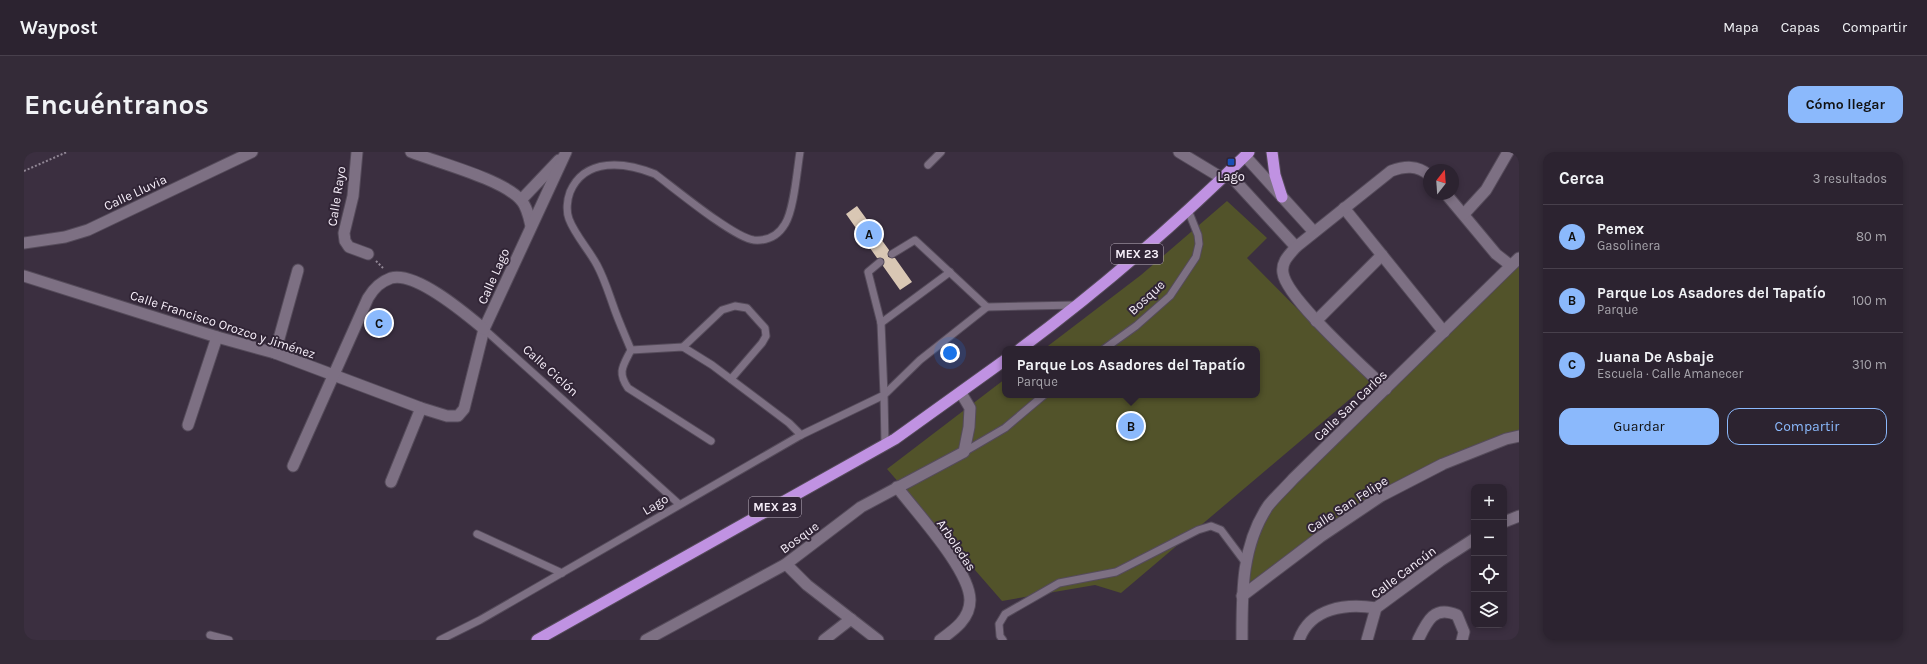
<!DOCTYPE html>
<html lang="es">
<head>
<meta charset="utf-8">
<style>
  body { margin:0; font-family:Karla,sans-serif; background:#342b38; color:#f1f3f6 }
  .controls { position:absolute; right:12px; bottom:12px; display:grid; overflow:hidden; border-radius:8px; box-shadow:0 2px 6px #0003 }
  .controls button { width:36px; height:36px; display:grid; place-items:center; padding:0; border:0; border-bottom:1px solid #48404c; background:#2c2330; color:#f1f3f6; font:20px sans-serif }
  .compass { position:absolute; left:1399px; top:12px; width:36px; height:36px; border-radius:50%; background:#2c2330; box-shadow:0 2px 6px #0003; rotate:17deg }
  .you { position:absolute; left:926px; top:201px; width:14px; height:14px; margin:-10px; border:3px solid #fff; border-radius:50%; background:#1a73e8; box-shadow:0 0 0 6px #1a73e833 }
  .badge { display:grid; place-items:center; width:26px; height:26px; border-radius:50%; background:#8bb9fc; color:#111; font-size:13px; font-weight:700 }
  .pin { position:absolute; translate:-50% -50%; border:2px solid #fff; box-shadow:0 1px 4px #0006 }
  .popup { position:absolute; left:978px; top:194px; width:258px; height:52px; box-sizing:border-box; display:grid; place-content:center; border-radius:8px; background:#2c2330; filter:drop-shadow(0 1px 3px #0005); font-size:13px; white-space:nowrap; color:#a6a4ab }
  .popup b { font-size:15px; color:#f1f3f6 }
  .popup::after { content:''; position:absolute; left:50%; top:100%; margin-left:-8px; border:8px solid transparent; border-top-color:#2c2330 }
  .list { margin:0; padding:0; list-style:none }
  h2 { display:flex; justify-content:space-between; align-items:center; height:52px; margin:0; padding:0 16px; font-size:17px }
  h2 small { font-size:13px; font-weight:400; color:#a6a4ab }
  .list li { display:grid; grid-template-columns:26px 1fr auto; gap:12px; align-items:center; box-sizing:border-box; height:64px; padding:0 16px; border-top:1px solid #48404c }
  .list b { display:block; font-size:15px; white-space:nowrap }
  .list p { margin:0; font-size:13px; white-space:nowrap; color:#a6a4ab }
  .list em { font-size:13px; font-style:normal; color:#a6a4ab }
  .actions { display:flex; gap:8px; padding:12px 16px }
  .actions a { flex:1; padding:9px 0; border:1px solid #8bb9fc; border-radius:12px; text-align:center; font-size:14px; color:#8bb9fc }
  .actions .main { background:#8bb9fc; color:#111 }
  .icon { flex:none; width:22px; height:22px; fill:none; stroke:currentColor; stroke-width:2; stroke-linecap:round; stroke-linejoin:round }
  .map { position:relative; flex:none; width:1495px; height:488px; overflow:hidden; border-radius:12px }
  header { display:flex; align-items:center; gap:24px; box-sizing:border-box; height:56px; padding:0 20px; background:#2c2330; border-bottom:1px solid #48404c }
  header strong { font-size:19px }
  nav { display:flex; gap:22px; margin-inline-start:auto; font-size:14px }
  .intro { display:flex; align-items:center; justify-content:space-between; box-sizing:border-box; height:96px; padding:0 24px }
  h1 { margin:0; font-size:28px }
  .button { padding:10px 18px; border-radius:12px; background:#8bb9fc; color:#111; font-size:14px; font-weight:700 }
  main { display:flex; gap:24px; padding:0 24px }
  aside { flex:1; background:#2c2330; border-radius:12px; box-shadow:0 2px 6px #0003 }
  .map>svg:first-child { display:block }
  .green { fill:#52532a }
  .building { fill:#d9c7b4 }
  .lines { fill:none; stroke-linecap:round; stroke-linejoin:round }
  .service-casing { stroke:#554b5a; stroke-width:9 }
  .minor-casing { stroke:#554b5a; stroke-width:13 }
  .tertiary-casing { stroke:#554b5a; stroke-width:13 }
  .trunk-casing { stroke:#554b5a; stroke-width:13 }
  .path { stroke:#918795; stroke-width:2; stroke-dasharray:2 2; stroke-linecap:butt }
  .service { stroke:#7d7083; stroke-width:7 }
  .minor { stroke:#7d7083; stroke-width:11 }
  .tertiary { stroke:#7d7083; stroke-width:11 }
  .trunk { stroke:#c092e2; stroke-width:11 }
  .transit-dot { fill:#1a4fb4; stroke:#312536; stroke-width:1.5 }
  .labels { text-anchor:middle; stroke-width:4; stroke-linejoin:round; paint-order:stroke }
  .shield { fill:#312536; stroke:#bcb2bf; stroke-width:1 }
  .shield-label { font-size:12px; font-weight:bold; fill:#f7effa }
  .poi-label { font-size:13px; fill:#f7effa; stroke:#312536 }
  .street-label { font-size:13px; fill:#f7effa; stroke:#312536 }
</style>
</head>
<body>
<header>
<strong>Waypost</strong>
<nav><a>Mapa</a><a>Capas</a><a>Compartir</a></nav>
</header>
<div class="intro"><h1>Encuéntranos</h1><a class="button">Cómo llegar</a></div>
<main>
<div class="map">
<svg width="1495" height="488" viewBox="0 0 1495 488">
  <rect width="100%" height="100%" fill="#3b2f40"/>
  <g class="green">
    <polygon points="1203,49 1243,86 1223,106 1346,230 1097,441 1071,433 978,449 863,317 981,227 981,243 1233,243 1233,197 1020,197 1117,123"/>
    <polygon points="1495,109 1495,286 1434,306 1289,391 1219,434 1226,395 1244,354"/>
  </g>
  <polygon class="building" points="833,54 865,98 864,105 871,106 888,130 876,138 859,114 860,107 853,106 822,62"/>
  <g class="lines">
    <g class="service-casing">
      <g id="service">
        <path d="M776,0C773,18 770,58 761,72C754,84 743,89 730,88C710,86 650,36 631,22C601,10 561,5 546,40C543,48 542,59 545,67C551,83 565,98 573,113C580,126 584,139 589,153C594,168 601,183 607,198L659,195L688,213L765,271L777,283"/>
        <polyline points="904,13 917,0"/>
        <polyline points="868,102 891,88 963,155"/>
        <polyline points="857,171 926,120"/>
        <polyline points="460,177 655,352"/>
        <polyline points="659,195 698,158 711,154 723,156 741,176 742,184 738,191 707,227"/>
        <polyline points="1080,197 1112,174 1146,144 1172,105 1175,92 1174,83 1164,58"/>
        <path d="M607,198C599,214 593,220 604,236L687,289"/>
        <polyline points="861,292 860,243 896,208 963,155 1053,153"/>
        <polyline points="940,300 981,276 1020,243"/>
        <polyline points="453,382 538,421"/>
        <polyline points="186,483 205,488"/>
        <polyline points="416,488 456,468 777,283 860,243 857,171 844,120 856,110"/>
        <polyline points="979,488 976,484 975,472 981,462 1035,431 1092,420 1174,378 1187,374 1197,378 1221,410"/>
      </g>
    </g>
    <g class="minor-casing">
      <g id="minor">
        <polyline points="333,0 329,44 320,81 321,89 325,95 344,102"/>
        <path d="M387,0C415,11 478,27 497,48C503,55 505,65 507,74"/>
        <polyline points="1221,4 1290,80"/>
        <polyline points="1204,21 1272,95"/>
        <polyline points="1422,42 1472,102 1486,113"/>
        <polyline points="497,48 535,8"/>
        <polyline points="1320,56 1420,180"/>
        <polyline points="1440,62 1462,38 1484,0"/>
        <polyline points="0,91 41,85 64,78 228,0"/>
        <polyline points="0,124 193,185 251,201 397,256 423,264 434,264 440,257 460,177 542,0"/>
        <polyline points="1292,169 1358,103"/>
        <polyline points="251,201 274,118"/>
        <path d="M1362,237C1341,216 1262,146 1259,121C1257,110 1265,103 1272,95L1367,19C1381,14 1393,13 1405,23"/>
        <polyline points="164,273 193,185"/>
        <path d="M269,314L344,146C350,136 356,130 367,126C392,119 442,162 460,177"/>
        <polyline points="367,330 397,256"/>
        <path d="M873,335C892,360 946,418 946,448C946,467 930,478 916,488"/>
        <polyline points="1480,370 1495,364"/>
        <polyline points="762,412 783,433 854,488"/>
        <polyline points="1218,444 1296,385 1357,344 1419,312 1482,287 1495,284"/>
        <polyline points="622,488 762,412 837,355 940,300 945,275 946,256 937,241"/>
        <polyline points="800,488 827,467"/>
        <path d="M1218,488C1218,442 1217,394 1244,354C1251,345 1261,336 1269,327L1495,106"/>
        <path d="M1275,488C1286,456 1322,451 1352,456"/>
        <polyline points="1343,488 1352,456 1416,409 1450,387"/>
        <path d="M1394,488C1403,469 1410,453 1433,463L1440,480L1438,488"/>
      </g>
    </g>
    <g class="tertiary-casing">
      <polyline id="tertiary" points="1155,0 1198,26"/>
    </g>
    <g class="trunk-casing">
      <g id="trunk">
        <polyline points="1248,0 1251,23 1258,45"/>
        <path d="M996,197C1077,137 1153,71 1225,0"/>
        <polyline points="513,488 871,287 981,208"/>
      </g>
    </g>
    <g class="path">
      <polyline points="0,19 43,0"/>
      <polyline points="352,109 359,116"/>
    </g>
    <use href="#service" class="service"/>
    <use href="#minor" class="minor"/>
    <use href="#tertiary" class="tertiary"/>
    <use href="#trunk" class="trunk"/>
  </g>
  <rect class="transit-dot" x="1203" y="6" width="8" height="8" rx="2"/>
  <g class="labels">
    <g class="shield">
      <rect x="1087" y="92" width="52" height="20" rx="3"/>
      <rect x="725" y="345" width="52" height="20" rx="3"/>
    </g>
    <g class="shield-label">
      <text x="1113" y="106">MEX 23</text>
      <text x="751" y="359">MEX 23</text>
    </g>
    <g class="poi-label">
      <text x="1207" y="29">Lago</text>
    </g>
    <g class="street-label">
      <text transform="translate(111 40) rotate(-25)" y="5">Calle Lluvia</text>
      <text transform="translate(312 44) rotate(-81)" y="5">Calle Rayo</text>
      <text transform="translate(469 124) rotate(-66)" y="5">Calle Lago</text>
      <text transform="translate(1122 145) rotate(-43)" y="5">Bosque</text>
      <text transform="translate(199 172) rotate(18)" y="5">Calle Francisco Orozco y Jiménez</text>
      <text transform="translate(527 218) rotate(42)" y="5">Calle Ciclón</text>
      <text transform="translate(1326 253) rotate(-44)" y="5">Calle San Carlos</text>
      <text transform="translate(631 352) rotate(-31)" y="5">Lago</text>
      <text transform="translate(1323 352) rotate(-33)" y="5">Calle San Felipe</text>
      <text transform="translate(775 385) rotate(-36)" y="5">Bosque</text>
      <text transform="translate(933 393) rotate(56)" y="5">Arboledas</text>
      <text transform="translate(1379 420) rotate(-37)" y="5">Calle Cancún</text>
    </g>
  </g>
</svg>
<div class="controls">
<button>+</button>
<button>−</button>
<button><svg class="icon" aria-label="locate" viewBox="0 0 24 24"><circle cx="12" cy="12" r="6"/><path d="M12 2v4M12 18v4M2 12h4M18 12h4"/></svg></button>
<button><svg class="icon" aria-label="layers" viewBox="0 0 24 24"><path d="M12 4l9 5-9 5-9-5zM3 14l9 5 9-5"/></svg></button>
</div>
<svg class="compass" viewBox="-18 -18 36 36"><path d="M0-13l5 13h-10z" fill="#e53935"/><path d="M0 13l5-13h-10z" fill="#a6a4ab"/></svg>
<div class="you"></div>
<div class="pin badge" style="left:845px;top:82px">A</div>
<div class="pin badge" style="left:1107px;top:274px">B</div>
<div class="popup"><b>Parque Los Asadores del Tapatío</b>Parque</div>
<div class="pin badge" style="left:355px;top:171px">C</div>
</div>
<aside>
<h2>Cerca<small>3 resultados</small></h2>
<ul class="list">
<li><span class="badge">A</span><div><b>Pemex</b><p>Gasolinera</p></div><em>80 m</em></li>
<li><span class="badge">B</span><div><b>Parque Los Asadores del Tapatío</b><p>Parque</p></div><em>100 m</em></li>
<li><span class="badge">C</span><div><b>Juana De Asbaje</b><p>Escuela · Calle Amanecer</p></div><em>310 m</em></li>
</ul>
<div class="actions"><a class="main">Guardar</a><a>Compartir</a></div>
</aside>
</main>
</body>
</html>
